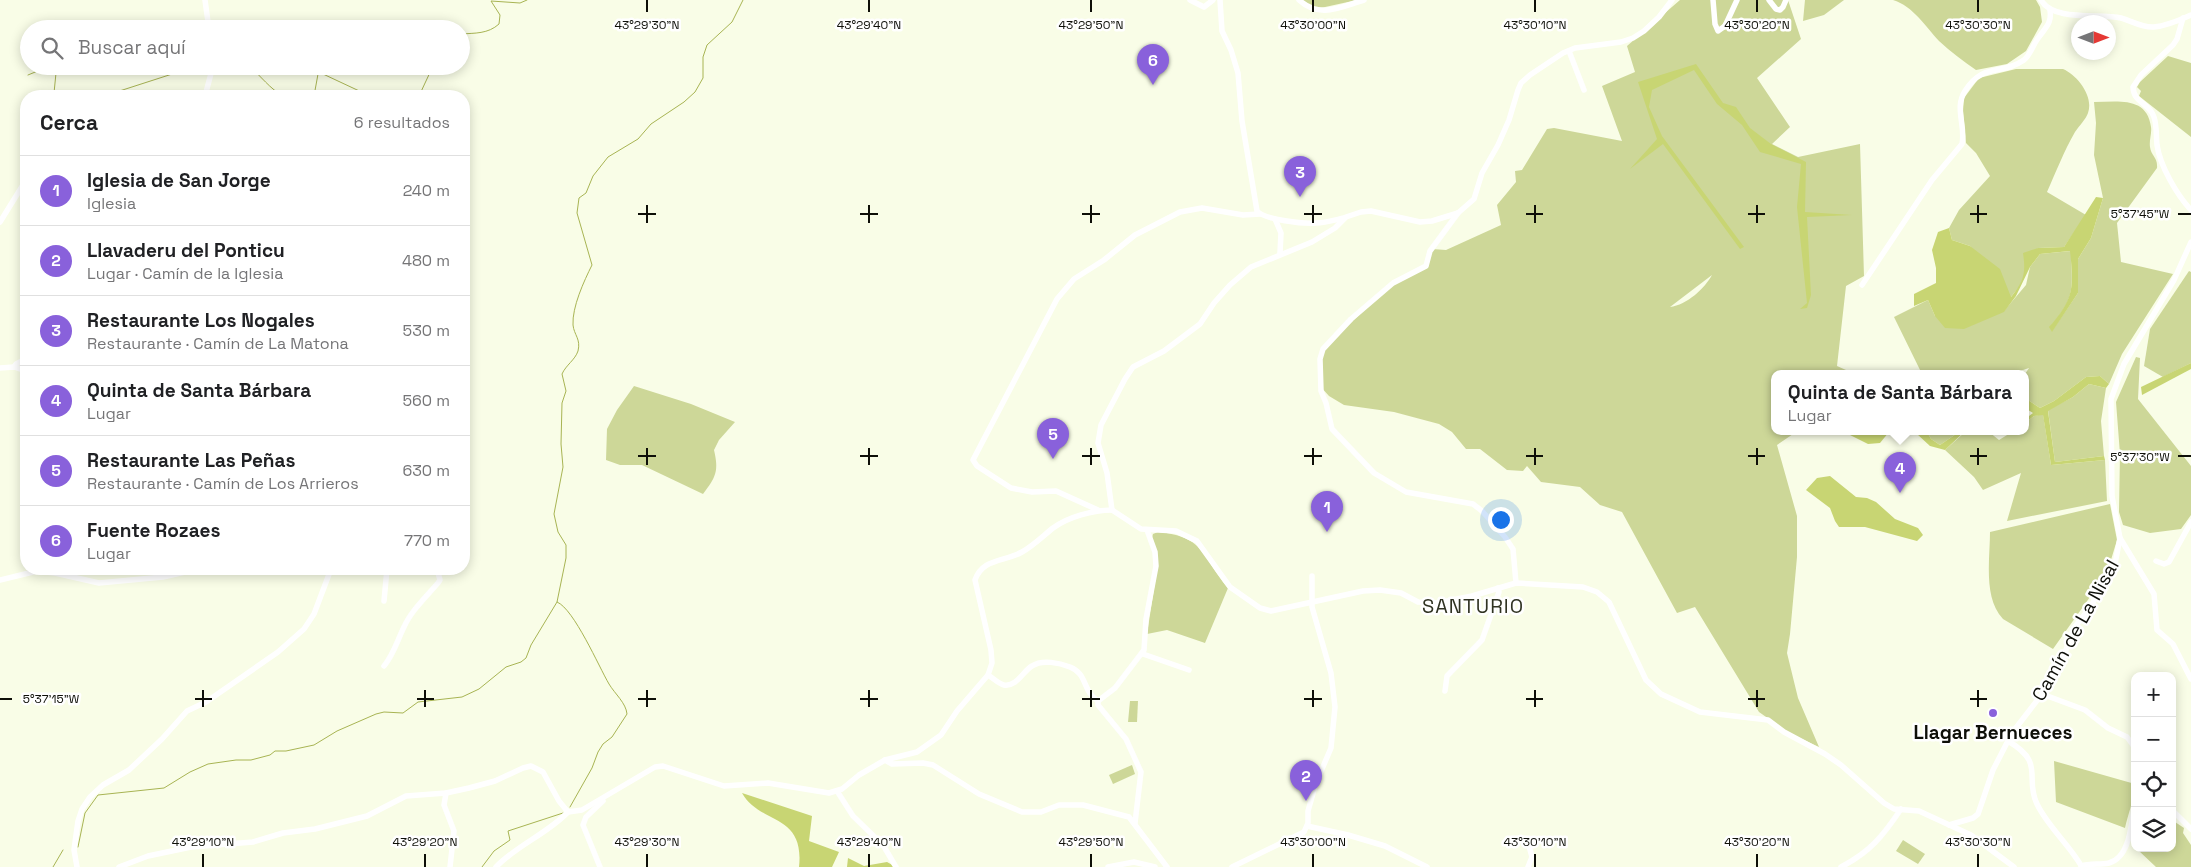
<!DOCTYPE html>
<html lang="es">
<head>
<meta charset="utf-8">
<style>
  body { margin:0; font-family:"Space Grotesk",sans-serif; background:#f6f6f6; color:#202124 }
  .controls { position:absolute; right:15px; bottom:15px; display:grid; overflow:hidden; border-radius:10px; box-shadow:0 2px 12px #0003 }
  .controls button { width:45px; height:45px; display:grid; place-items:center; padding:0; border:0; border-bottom:1px solid #e0e0e0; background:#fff; color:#202124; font:25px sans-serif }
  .compass { position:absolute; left:2071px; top:15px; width:45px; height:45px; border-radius:50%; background:#fff; box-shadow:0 2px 12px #0003; rotate:90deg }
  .you { position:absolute; left:1500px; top:519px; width:18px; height:18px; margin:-12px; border:4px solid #fff; border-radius:50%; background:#1a73e8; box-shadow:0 0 0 8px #1a73e833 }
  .badge { display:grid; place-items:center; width:32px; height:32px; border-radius:50%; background:#8961db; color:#fff; font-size:16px; font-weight:700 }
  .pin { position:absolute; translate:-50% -41px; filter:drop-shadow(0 1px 2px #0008) }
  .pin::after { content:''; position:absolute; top:26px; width:18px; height:15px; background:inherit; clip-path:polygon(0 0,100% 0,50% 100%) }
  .popup { position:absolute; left:1771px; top:370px; width:258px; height:65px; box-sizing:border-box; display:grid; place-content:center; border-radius:10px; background:#fff; filter:drop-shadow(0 1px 4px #0005); font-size:16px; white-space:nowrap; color:#757577 }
  .popup b { font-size:19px; color:#202124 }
  .popup::after { content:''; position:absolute; left:50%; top:100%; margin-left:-10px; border:10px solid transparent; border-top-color:#fff }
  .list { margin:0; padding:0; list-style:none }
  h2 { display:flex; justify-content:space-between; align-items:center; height:65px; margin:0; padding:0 20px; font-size:21px }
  h2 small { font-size:16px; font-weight:400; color:#757577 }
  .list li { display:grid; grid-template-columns:32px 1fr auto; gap:15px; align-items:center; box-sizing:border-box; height:70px; padding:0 20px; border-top:1px solid #e0e0e0 }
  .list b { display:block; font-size:19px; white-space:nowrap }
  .list p { margin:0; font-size:16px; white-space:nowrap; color:#757577 }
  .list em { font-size:16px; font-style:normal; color:#757577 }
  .icon { flex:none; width:28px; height:28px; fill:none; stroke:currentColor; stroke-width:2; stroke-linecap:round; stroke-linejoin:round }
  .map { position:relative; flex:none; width:2191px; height:867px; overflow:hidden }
  .search { position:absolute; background:#fff; box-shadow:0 2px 12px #0003; left:20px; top:20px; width:450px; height:55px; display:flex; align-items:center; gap:12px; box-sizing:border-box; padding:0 18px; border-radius:28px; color:#757577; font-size:19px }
  .panel { position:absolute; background:#fff; box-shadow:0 2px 12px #0003; left:20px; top:90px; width:450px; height:485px; border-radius:20px }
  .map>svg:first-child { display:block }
  .green { fill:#cdd798; fill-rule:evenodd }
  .forest { fill:#c8d573 }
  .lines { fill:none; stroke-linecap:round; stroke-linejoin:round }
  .stream { stroke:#a8b453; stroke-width:1 }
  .street { stroke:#fff; stroke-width:5.5 }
  .ticks { fill:none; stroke:#0e0f08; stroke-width:2 }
  .poi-dot { fill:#8961db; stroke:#fff; stroke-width:2 }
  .labels { text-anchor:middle; stroke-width:5; stroke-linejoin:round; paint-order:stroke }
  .street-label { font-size:19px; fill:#0e0f08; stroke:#fff }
  .poi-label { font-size:19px; font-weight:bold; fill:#0e0f08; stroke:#fff }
  .neighbourhood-label { font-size:20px; letter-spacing:1px; fill:#303322; stroke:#fff }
  .ticks-label { font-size:12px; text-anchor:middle; fill:#0e0f08; stroke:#fff; stroke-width:5; stroke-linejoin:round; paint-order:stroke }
</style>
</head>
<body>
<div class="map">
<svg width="2191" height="867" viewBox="0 0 2191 867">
  <rect width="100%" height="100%" fill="#f9fde7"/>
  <g class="green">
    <polygon points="1302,0 1357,0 1316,9"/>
    <path d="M1680,0H1788L1801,39L1757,78L1790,127L1772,144L1798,157L1860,144L1864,276L1846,286L1837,366L1855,374H1775V432H1796L1777,445L1797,516V557L1790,634L1787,653L1798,698L1819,747L1789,733L1759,712L1695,607L1677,613L1622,512L1600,505L1580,487L1541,482L1527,466L1523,471L1507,470L1480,449H1466L1452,432L1439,424L1394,412L1344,405L1329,396L1320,386L1323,349L1393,283L1422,269L1432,249L1446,250L1501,225L1497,205L1516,182L1515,171L1522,170L1547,129L1554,128L1622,141L1602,86L1635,72L1627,46ZM1712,275C1705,288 1687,305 1670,307Z"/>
    <polygon points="1805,0 1844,0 1824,15 1803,21"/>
    <path d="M1893,0H2036L2040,7L2042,22L2026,51L2007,64L1976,70C1963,61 1951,52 1939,41C1926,27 1913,6 1893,0Z"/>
    <polygon points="2168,56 2191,63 2191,137 2139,96 2141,91 2137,87 2140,82"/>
    <path d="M2016,69H2063C2077,75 2094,96 2088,113C2086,119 2079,126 2075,132C2064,151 2056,172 2047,192L2086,215L2064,247L2038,248L2019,287L2010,298L1970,246L1952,240L1949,228L1959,210L1990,176L1976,153L1966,143L1963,111L1964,98L1979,78Z"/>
    <path d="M2094,102C2118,102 2147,96 2151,127C2152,133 2149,140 2150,147C2151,156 2158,157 2157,168L2117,223L2121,262L2173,274L2122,354L2109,384L2100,376L2086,377L2054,401L2040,408L2025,398V374L2029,368L2017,372V374H1922L1894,317L1928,300L1935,316L2004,311L2026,285L2030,267L2040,254L2071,251C2072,289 2076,297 2050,327L2052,331L2078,293V259L2091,238L2103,198L2094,155L2096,123Z"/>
    <polygon points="2189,271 2191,272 2191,363 2163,377 2144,366 2150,329"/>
    <polygon points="2136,357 2140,358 2138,399 2191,466 2191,515 2181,529 2150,533 2123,525 2119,512 2120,454 2116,402"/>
    <polygon points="2089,384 2106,388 2101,421 2104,456 2055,462 2048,410 2073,397"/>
    <path d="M634,386L691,404L735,422L719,440L714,450C719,471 716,477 703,494L642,465H620L606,460L607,429L617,410Z"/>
    <polygon points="2043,414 2051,465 2105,460 2107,501 2007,521 2021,473 1983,490 1974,477 1945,450 1965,432 1989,432 1999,440 2012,432 2025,432 2025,423 2034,416"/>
    <polygon points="1927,432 1959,432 1940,445 1931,439"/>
    <path d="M2110,504L2117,540L2107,573L2053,649L2003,619C1983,598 1990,559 1990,532Z"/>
    <path d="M1158,532C1206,537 1201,556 1228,588L1205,643L1167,630L1147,634L1158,563L1152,538L1153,534Z"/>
    <polygon points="1130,701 1138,701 1137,722 1128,722"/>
    <path d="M2054,761L2135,784C2135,797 2128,814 2125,828L2056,802Z"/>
    <polygon points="1132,765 1135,774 1113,784 1109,775"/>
    <polygon points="2172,820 2184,828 2183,833 2191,845 2191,867 2156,867 2138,850 2138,848 2172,848"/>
    <polygon points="1903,840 1925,854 1918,864 1896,851"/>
  </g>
  <g class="forest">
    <polygon points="1696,64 1723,103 1736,107 1750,128 1771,144 1806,162 1805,212 1852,215 1807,217 1811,295 1807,308 1800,309 1807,303 1797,207 1801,164 1760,152 1742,125 1717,104 1694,70 1652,90 1649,107 1662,136 1744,247 1740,249 1663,144 1630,169 1657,139 1638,82"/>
    <path d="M2096,197L2103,198L2091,238L2078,259V293L2052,332L2049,327C2074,299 2074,287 2070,251L2040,254L2030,267L2016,296L2004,312L1964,329L1945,328L1935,316L1928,300L1914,306V294L1936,283V268L1932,250L1938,232L1949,228L1952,240L1970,246L2000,269L2011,297C2024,281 2026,273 2023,253L2038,248L2064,247Z"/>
    <polygon points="2191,363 2191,369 2142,395 2141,387"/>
    <polygon points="2100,376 2109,384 2106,388 2089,384 2073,397 2048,411 2055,462 2104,456 2105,460 2051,465 2043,415 2034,416 2025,423 2025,419 2033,413 2025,408 2025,398 2040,408 2054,401 2086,377"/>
    <polygon points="1844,432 1889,432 1880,443 1868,444"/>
    <polygon points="1910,432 1927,432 1931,439 1940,445 1959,432 1964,432 1945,450 1930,446 1917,434"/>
    <polygon points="1830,476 1856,497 1867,498 1876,502 1895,519 1918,528 1923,535 1917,541 1865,527 1839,527 1835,521 1830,508 1806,490 1817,478"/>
    <path d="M742,793L812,816L809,841L839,852L832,867H799C805,813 760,825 742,793Z"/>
    <polygon points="848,858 864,866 887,862 896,867 847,867"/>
  </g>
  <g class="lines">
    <g class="stream">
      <path d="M461,34C475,33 488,34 499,24L500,15L491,1L520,3L527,0"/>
      <path d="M249,66C261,76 270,89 283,96"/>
      <polyline points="28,75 45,68 53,67 56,73 54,93 56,96"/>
      <polyline points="104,96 197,66"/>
      <polyline points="314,96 318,74 323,74 370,96"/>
      <polyline points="419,96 433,66"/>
      <path d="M570,807L592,768L598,752L603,744L612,737L627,714C626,703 615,694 609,684C599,667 574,609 557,602L566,558V545L558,532L554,514L563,467L561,444L562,403L566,391L562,374C566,365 575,360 578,351C581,339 574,335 573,325C572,307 584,281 592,265L577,213L579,198L586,193L593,176L608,157L638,139L651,124L684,102L695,92L703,78V57L707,45L732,22L743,0"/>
      <polyline points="78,847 85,813 98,795 164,788 190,772 208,764 236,760 251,760 270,755 275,751 286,751 314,745 337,731 376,714 384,712 403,713 418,702 462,697 479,689 506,667 521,662 526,658 531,645 557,602"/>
      <polyline points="53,867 63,850"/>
      <polyline points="482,867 494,851 510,840 508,831 563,813"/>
    </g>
    <g class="street">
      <polyline points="205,0 209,29"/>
      <polyline points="1190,0 1204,7 1213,0"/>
      <path d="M1220,0L1222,31L1231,50L1238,73L1242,121L1257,211C1265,220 1304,224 1316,223C1325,223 1335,220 1344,218"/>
      <path d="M1299,0C1320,19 1340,7 1364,0"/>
      <polyline points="1713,0 1715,24 1718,31 1725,26 1737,0"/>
      <polyline points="1769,0 1776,9 1780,10 1783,7 1786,0"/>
      <path d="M2041,0C2054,22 2099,13 2121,18C2132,21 2142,28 2154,27C2166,26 2180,20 2191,15"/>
      <path d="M2183,18L2177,39L2173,45L2141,75L2133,87C2134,104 2149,102 2154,117C2157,126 2156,136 2157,145C2160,166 2177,195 2191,210"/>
      <polyline points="1569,51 1584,90"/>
      <polyline points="205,96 213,66"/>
      <polyline points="1458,213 1430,251 1426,266 1393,283 1351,319 1323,349 1320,359 1321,391 1326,403 1332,429 1374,473 1406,492 1473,504 1482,511 1505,537 1513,549 1516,583"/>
      <polyline points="1275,219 1281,233 1280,253"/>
      <polyline points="0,222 26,180"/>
      <path d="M1862,285L1932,180L1962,144C1966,126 1954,108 1965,91C1983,62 2001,76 2024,60C2031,54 2033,44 2039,37C2046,27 2052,23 2050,10"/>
      <polyline points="14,367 16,364 26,359"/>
      <polyline points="0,368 14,367 26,371"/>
      <polyline points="1098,510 1056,491 1032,492 1011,488 977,466 973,460 1057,299 1074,279 1104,260 1135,235 1180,212 1202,208 1243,215 1260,214"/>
      <polyline points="1112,510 1141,529 1176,531 1197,541 1230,587 1260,608 1271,611 1363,591 1380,590 1401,593 1418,602 1437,603 1472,596 1516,583 1583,587 1597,592 1609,602 1646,680 1661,694 1700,712 1768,720 1784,732 1825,754 1841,765 1884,803 1894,809 1919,811 1971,835 2014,867"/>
      <polyline points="1112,510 1107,473 1098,443 1101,425 1125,379 1133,367 1164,351 1200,324 1214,303 1230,285 1251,267 1312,242 1335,228 1346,217 1361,212 1371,211 1420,222 1432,221 1458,213 1474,199 1482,173 1498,145 1509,120 1518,90 1521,83 1530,75 1563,53 1575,48 1621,42 1633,38 1644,31 1659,17 1672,0"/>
      <polyline points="2120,538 2154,594 2157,630 2173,644 2191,679"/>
      <polyline points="2156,561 2164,564 2169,562 2191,522"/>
      <polyline points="323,569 325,569"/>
      <polyline points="0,580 37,571 55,573 99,583 163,577 198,569 242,569"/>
      <polyline points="384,601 387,569"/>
      <polyline points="1143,654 1189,670"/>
      <path d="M384,666C394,654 397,641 404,627C411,611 426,597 438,583L440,580L437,569"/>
      <path d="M988,675C993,678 999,684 1004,685C1017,687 1023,671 1032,666C1042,659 1060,663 1070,667C1088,674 1082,691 1098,701"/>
      <polyline points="1445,691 1447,676 1482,640 1499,592 1498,588"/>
      <polyline points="2042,694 2085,710 2108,728 2127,737 2135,748"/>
      <path d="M2008,741C2046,763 2024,777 2037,804C2048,827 2069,844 2082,867"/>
      <polyline points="885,760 892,764 923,763 933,765 979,794 1022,812 1041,812 1059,805 1083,805 1129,817 1167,867"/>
      <polyline points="837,791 853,816 883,845 896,867"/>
      <polyline points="446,793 444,805 454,831 450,867"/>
      <polyline points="2172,810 2191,829"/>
      <polyline points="1135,823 1141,772 1126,739 1098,705 1098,701 1115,688 1144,650 1146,619 1156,566 1155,552 1147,530"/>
      <polyline points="1949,825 1973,818 1978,814 1993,770 2012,733 2042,694 2059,669 2074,628 2092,605 2098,589 2115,564 2120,538 2112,496 2111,399 2124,364 2174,280 2191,242"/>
      <polyline points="1307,826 1348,835 1385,846 1427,867"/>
      <path d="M2081,866C2090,863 2100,865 2109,863C2131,857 2131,822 2135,803"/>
      <polyline points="77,867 74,850 78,821 82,809 90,797 103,785 129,770 162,739 187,711 206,702 278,652 304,629 314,614 331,569"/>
      <path d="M119,867L148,856L191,847L253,842L283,833L315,829L367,816L406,796L446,793L469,788L495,781L523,768L531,766L543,772L559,801L568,812L582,810L655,767L663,766L724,786L768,783L829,793L842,789L859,775L885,760L917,752L941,735L957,711L988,675L992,663L991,650L975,580C983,558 1004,562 1022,552C1033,546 1043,536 1053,528C1068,517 1093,510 1112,510"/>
      <path d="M496,867C517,845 547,834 568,812"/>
      <polyline points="600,867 583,825 586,817 603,801"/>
      <polyline points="1108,867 1134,862 1155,867"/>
      <polyline points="1232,867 1304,832 1308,823 1308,811 1316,783 1331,748 1335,707 1331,673 1312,607 1312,576"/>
      <polyline points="1528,867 1532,857 1529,846"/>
      <path d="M1841,867C1870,852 1883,836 1901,809"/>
    </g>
  </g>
  <path class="ticks" d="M647,0V12M869,0V12M1091,0V12M1313,0V12M1535,0V12M1757,0V12M1978,0V12M647,205V223M869,205V223M1091,205V223M1313,205V223M1535,205V223M1757,205V223M1978,205V223M638,214H656M860,214H878M1082,214H1100M1304,214H1322M1526,214H1543M1748,214H1765M1970,214H1987M2178,214H2191M647,448V465M869,448V465M1091,448V465M1313,448V465M1535,448V465M1757,448V465M1978,448V465M638,456H656M860,456H878M1082,456H1100M1304,456H1322M1526,456H1543M1748,456H1765M1970,456H1987M2178,456H2191M203,690V707M425,690V707M647,690V707M869,690V707M1091,690V707M1313,690V707M1535,690V707M1757,690V707M1978,690V707M0,699H12M195,699H212M417,699H434M638,699H656M860,699H878M1082,699H1100M1304,699H1322M1526,699H1543M1748,699H1765M1970,699H1987M203,854V867M425,854V867M647,854V867M869,854V867M1091,854V867M1313,854V867M1535,854V867M1757,854V867M1978,854V867"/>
  <circle class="poi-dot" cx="1993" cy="713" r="5"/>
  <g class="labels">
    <g class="street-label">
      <text transform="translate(2075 630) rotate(-61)" y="7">Camín de La Nisal</text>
    </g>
    <g class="poi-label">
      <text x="1993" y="739">Llagar Bernueces</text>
    </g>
    <g class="neighbourhood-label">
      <text x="1473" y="613">SANTURIO</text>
    </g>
  </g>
  <g class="ticks-label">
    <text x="647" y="29">43°29'30"N</text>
    <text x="869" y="29">43°29'40"N</text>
    <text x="1091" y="29">43°29'50"N</text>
    <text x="1313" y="29">43°30'00"N</text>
    <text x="1535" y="29">43°30'10"N</text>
    <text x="1757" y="29">43°30'20"N</text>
    <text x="1978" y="29">43°30'30"N</text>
    <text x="2140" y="218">5°37'45"W</text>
    <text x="2140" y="461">5°37'30"W</text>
    <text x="51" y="703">5°37'15"W</text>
    <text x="203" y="846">43°29'10"N</text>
    <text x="425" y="846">43°29'20"N</text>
    <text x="647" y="846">43°29'30"N</text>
    <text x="869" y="846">43°29'40"N</text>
    <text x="1091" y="846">43°29'50"N</text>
    <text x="1313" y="846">43°30'00"N</text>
    <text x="1535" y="846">43°30'10"N</text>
    <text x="1757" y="846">43°30'20"N</text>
    <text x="1978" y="846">43°30'30"N</text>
  </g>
</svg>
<div class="controls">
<button>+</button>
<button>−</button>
<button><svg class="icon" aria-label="locate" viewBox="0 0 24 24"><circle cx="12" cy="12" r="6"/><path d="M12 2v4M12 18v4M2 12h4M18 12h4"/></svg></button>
<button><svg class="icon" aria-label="layers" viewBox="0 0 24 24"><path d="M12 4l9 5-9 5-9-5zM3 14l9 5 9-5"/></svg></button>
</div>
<svg class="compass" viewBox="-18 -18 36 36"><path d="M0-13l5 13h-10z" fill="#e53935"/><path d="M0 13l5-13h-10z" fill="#757577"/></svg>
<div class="you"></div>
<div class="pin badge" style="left:1327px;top:532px">1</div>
<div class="pin badge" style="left:1306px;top:801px">2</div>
<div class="pin badge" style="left:1300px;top:197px">3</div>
<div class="pin badge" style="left:1900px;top:493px">4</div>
<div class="popup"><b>Quinta de Santa Bárbara</b>Lugar</div>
<div class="pin badge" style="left:1053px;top:459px">5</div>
<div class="pin badge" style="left:1153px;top:85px">6</div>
<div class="search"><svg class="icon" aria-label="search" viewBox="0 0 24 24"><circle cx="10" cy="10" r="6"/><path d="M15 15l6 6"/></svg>Buscar aquí</div>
<section class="panel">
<h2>Cerca<small>6 resultados</small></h2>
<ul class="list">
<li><span class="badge">1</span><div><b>Iglesia de San Jorge</b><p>Iglesia</p></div><em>240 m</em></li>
<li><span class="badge">2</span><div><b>Llavaderu del Ponticu</b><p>Lugar · Camín de la Iglesia</p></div><em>480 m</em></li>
<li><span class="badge">3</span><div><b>Restaurante Los Nogales</b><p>Restaurante · Camín de La Matona</p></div><em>530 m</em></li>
<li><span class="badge">4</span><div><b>Quinta de Santa Bárbara</b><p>Lugar</p></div><em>560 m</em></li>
<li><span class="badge">5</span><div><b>Restaurante Las Peñas</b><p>Restaurante · Camín de Los Arrieros</p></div><em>630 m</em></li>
<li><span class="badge">6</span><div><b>Fuente Rozaes</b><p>Lugar</p></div><em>770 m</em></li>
</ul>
</section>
</div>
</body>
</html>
